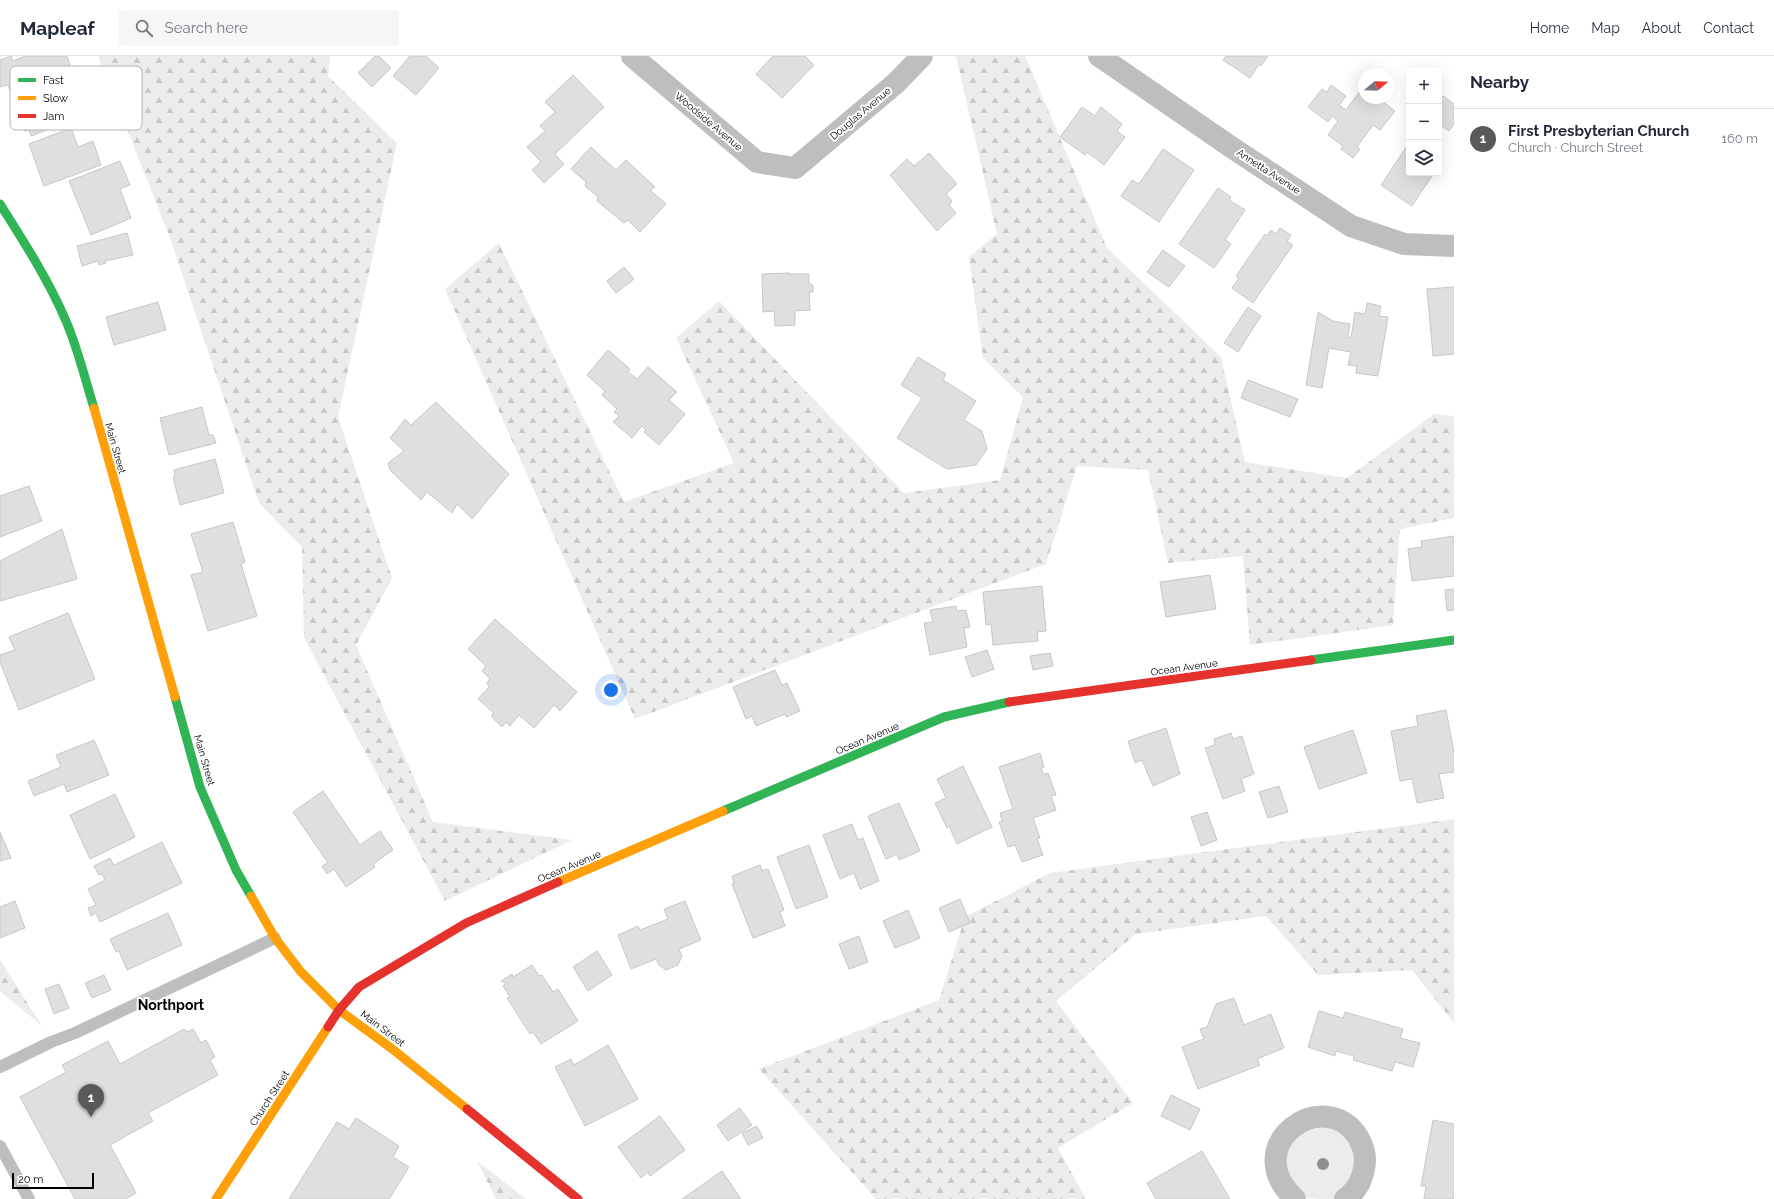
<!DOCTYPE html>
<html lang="en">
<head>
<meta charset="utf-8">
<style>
  body { margin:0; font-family:Raleway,sans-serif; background:#f6f6f7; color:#1f2937 }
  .controls { position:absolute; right:12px; top:12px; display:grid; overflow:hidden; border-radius:4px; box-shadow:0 4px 16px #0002 }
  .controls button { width:36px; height:36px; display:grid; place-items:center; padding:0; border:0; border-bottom:1px solid #e0e1e3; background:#fff; color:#1f2937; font:20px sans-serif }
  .compass { position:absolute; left:1358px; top:12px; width:36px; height:36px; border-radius:50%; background:#fff; box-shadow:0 4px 16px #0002; rotate:71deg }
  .scale { position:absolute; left:12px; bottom:10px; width:82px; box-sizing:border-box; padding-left:4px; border:2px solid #000; border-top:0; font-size:11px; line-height:14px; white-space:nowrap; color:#000; -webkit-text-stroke:3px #fff; paint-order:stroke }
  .you { position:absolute; left:611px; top:634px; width:14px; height:14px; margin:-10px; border:3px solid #fff; border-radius:50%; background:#1a73e8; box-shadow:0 0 0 6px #1a73e833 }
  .badge { display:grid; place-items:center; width:26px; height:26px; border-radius:50%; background:#595959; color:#fff; font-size:13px; font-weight:700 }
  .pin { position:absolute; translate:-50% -33px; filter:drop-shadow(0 1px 2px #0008) }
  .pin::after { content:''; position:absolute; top:21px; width:14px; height:12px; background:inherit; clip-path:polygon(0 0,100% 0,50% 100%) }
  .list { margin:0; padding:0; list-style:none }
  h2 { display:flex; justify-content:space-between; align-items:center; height:52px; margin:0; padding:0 16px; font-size:17px }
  h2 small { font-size:13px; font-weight:400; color:#747a83 }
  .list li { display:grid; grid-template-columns:26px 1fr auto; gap:12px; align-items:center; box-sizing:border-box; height:60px; padding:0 16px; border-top:1px solid #e0e1e3 }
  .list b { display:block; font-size:15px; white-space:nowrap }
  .list p { margin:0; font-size:13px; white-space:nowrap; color:#747a83 }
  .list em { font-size:13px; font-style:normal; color:#747a83 }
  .icon { flex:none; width:22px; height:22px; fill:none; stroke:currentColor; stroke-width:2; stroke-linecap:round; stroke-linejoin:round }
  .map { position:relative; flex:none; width:1454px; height:1143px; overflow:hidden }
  header { display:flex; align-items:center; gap:24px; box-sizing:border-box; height:56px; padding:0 20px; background:#fff; border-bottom:1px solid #e0e1e3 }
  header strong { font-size:19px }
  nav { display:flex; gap:22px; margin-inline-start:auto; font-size:14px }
  .search { width:280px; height:36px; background:#f6f6f7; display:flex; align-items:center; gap:10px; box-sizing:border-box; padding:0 14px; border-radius:4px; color:#747a83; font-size:15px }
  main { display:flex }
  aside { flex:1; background:#fff }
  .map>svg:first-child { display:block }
  .grass { fill:#ececec }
  .forest { fill:url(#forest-firs) }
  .building { fill:#dfdfdf; stroke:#c7c7c7 }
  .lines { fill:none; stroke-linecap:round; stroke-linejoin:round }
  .lane { stroke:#bebebe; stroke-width:12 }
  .street { stroke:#bebebe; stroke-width:22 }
  .fast { stroke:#30b455; stroke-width:9 }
  .slow { stroke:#ff9f0a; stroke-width:9 }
  .jam { stroke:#e5322d; stroke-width:9 }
  .tree { fill:#8f8f8f }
  .labels { text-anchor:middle; stroke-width:4; stroke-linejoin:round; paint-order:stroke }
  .street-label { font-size:10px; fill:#000; stroke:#fff }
  .district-label { font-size:14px; font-weight:bold; fill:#000; stroke:#fff }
  .key { fill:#fff; stroke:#b2b2b2; stroke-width:1 }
  .key-label { font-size:11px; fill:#000 }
</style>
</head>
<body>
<header>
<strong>Mapleaf</strong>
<div class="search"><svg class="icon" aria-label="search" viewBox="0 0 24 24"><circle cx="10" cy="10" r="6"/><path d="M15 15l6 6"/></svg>Search here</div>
<nav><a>Home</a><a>Map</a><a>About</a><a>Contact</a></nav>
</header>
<main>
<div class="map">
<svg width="1454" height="1143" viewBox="0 0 1454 1143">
  <defs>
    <pattern id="forest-firs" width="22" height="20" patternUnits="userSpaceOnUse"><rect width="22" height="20" fill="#ececec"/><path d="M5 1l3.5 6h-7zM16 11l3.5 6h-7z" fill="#c9c9c9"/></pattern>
  </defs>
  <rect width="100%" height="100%" fill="#fff"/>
  <path class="grass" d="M1314,1069L1340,1073L1361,1105L1338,1143C1328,1143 1315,1143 1307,1142C1287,1135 1279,1101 1291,1084C1296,1078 1308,1074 1314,1069Z"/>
  <g class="forest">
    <polygon points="98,0 330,0 328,20 397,87 338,361 392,522 356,589 433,766 572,784 445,845 304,582 302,491 259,447 170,182"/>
    <polygon points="956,0 1025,0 1107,192 1221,301 1245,406 1347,422 1434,358 1454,360 1454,462 1400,473 1393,569 1250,589 1243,500 1168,507 1148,414 1077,410 1046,508 635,663 445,233 499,187 624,446 734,407 676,282 719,245 904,437 1000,424 1023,341 983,302 969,201 997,178"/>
    <polygon points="1454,763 1454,967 1412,914 1318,919 1266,860 1136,878 1056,945 1133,1047 1058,1092 1086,1143 876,1143 759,1013 939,944 965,861 1050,817"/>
    <polygon points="0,904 42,970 0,935"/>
    <polygon points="477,1105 526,1143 496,1143"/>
  </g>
  <g class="building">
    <polygon points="11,0 13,5 25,0 67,0 70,9 51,16 53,19 79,10 84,23 57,32 63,45 56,48 60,60 51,63 54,71 31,80 29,74 25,75 8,29 0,31 0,4"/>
    <polygon points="375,0 379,0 391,12 372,31 358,17"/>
    <polygon points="410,0 426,0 439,12 416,39 393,20"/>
    <polygon points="773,0 805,0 814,9 782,42 756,18"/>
    <polygon points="1226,0 1268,0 1261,10 1259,8 1250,22 1223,4"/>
    <polygon points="573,19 604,51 555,98 564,108 544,127 532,114 541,106 527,91 545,75 540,70 555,56 545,46"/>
    <polygon points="1331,29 1346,40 1339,49 1346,54 1363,31 1364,42 1378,42 1395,55 1380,74 1373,69 1357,91 1360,93 1353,102 1341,93 1343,90 1328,79 1338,65 1332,60 1328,66 1308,51 1322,33 1327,36"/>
    <polygon points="1443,40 1454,48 1454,68 1449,75 1439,68 1439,47"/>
    <polygon points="1082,51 1095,60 1101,51 1122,68 1117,75 1125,81 1104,109 1087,96 1085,99 1060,81"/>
    <polygon points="71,72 78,91 93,85 101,109 44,130 29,88"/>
    <polygon points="1409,87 1409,117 1434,117 1412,150 1381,129"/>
    <polygon points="591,91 616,114 626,104 655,131 650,134 666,148 640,176 628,164 624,167 597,145 598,141 585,130 586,126 571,113"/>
    <polygon points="1163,93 1194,114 1159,166 1121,140 1132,124 1139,128"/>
    <polygon points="929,97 957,128 946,138 952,145 949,149 956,157 937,175 890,119 907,103 914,110"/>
    <polygon points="120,105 130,129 120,133 131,162 91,179 69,125"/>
    <polygon points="1218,132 1231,141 1229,144 1245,154 1225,184 1231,188 1214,212 1179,188"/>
    <polygon points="1280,172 1291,179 1287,185 1293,189 1253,247 1232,232 1239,222 1236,220 1265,178 1267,180 1271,174 1276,178"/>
    <polygon points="127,177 133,199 105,205 106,207 99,209 98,205 82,210 77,190"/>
    <polygon points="1163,194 1185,210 1169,231 1147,216"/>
    <polygon points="624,211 634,223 616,237 607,225"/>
    <polygon points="790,217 790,218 809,218 809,228 813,229 813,236 809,236 810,254 795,255 795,269 775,270 774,255 763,256 762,218"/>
    <polygon points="1454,231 1454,298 1433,300 1427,233"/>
    <polygon points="158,246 166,274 114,289 106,261"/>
    <polygon points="1367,247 1381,250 1379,260 1388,261 1378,320 1356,317 1357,310 1348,309 1351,296 1329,292 1322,332 1306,329 1318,256 1333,265 1350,268 1348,281 1351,282 1355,256 1365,258"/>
    <polygon points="1248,251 1261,260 1238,296 1224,287"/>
    <polygon points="608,294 630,313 628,316 637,323 648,311 677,336 669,344 685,358 659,389 644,376 646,374 642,370 632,382 613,366 619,360 614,356 617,353 602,339 605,335 587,319"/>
    <polygon points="918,301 946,318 943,324 976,345 964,364 982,375 987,393 976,409 947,413 897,382 922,342 901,329"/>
    <polygon points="1248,324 1298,343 1290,361 1241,342"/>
    <polygon points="436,346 509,418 472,463 457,448 452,457 427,436 421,444 390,414 388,407 404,395 390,382 405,363 411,369"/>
    <polygon points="202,351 209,379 213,379 216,387 169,399 160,362"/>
    <polygon points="215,403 224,437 180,449 173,421 175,421 174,414"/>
    <polygon points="29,430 42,465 0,481 0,440"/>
    <polygon points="233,466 245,506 241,508 257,560 208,575 191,519 203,516 191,478"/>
    <polygon points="62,473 77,523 0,545 0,505"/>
    <polygon points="1454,480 1454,520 1412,525 1408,493 1422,491 1421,485"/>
    <polygon points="1210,519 1216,553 1166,561 1160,526"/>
    <polygon points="1042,530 1046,575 1037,576 1038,585 993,589 991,568 986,569 983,536"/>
    <polygon points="1454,533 1454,554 1447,555 1445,534"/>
    <polygon points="956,550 957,555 966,554 970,571 964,572 967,591 930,599 924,567 933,566 930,554"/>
    <polygon points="68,557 95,623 19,654 0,606 0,599 15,594 9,581"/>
    <polygon points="495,563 577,636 560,655 554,649 534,672 519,659 510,670 506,666 502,671 491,660 494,657 478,643 489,631 487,627 490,623 482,615 486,610 468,593"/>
    <polygon points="987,594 994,613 972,621 965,601"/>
    <polygon points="1050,597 1053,610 1033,614 1030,600"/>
    <polygon points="775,614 782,629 787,627 800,655 786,661 785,658 756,670 752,660 746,663 733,631"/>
    <polygon points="1446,654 1454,696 1454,716 1439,718 1444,742 1417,747 1412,723 1400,725 1391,675 1418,670 1416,660"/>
    <polygon points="1166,672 1180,718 1153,730 1142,704 1135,707 1128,685"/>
    <polygon points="1353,674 1367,717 1319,733 1304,691"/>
    <polygon points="1231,677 1233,683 1242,680 1254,718 1241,723 1245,735 1223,743 1205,692 1215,689 1214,683"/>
    <polygon points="94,684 109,719 67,736 64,728 34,740 28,725 61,711 56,699"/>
    <polygon points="1040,697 1044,711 1041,712 1044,719 1048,717 1056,739 1051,740 1056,754 1033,762 1040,782 1037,783 1043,799 1022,806 1015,789 1008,791 999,766 1002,765 1000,757 1013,753 999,711"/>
    <polygon points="963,710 992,771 957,788 949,770 947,772 935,747 946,742 937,723"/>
    <polygon points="1279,730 1288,756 1268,762 1259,736"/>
    <polygon points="323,735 360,789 380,775 393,794 373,808 375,811 346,831 334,813 327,818 322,810 328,807 293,756"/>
    <polygon points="115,738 135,781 90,803 70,759"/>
    <polygon points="899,747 920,795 899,804 897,798 886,803 868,760"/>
    <polygon points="1207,756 1217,784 1201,790 1191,761"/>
    <polygon points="852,768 858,784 863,782 879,825 860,833 854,817 840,823 823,779"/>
    <polygon points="0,776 11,802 0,805"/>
    <polygon points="162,786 182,827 100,866 96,857 91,860 88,852 96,849 88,833 105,824 102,818 99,819 94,810 110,802 114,809"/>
    <polygon points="809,789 828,841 796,853 777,801"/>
    <polygon points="760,809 762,815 768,813 784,854 780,856 785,870 753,882 732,828 734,827 732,820"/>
    <polygon points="960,843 970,867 949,876 939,852"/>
    <polygon points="15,845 25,872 0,882 0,851"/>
    <polygon points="685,845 701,884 679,893 682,900 678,909 666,914 659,909 656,903 631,913 618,879 638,870 640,874 668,863 664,853"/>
    <polygon points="908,854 920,882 895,892 883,865"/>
    <polygon points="168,857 182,889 127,914 119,895 116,896 110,883"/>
    <polygon points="859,880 868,906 849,913 839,888"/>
    <polygon points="597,895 612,919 588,935 573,911"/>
    <polygon points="532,909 539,920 542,919 553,936 558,933 578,965 541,988 533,976 530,978 507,942 510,941 503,930 506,927 501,925 512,918 513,921"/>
    <polygon points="104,919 111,934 92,942 85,927"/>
    <polygon points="59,928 69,952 54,958 45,933"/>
    <polygon points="1234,942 1244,969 1271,958 1284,992 1257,1003 1260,1009 1198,1033 1182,991 1204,983 1200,973 1207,971 1216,948"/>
    <polygon points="1319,955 1343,962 1345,956 1403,973 1400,982 1420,987 1413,1011 1395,1006 1392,1015 1353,1004 1354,1000 1336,995 1335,1000 1308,991"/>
    <polygon points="184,973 187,976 193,973 201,987 206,984 215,1001 210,1004 218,1019 148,1057 153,1065 110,1089 136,1137 126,1143 75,1143 20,1041 66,1016 62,1009 108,985 120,1008"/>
    <polygon points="608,989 638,1043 585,1070 555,1011 571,1003 574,1009"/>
    <polygon points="1171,1039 1200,1053 1190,1074 1161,1060"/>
    <polygon points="740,1052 752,1069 728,1085 717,1069"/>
    <polygon points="660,1060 685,1094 650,1120 648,1116 641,1122 618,1091"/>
    <polygon points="356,1062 399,1090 393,1101 409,1111 389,1143 289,1143 337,1066 349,1073"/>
    <polygon points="1433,1064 1454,1068 1454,1143 1424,1143 1426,1130 1421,1130"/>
    <polygon points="757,1070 763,1082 748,1089 742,1077"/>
    <polygon points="1202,1095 1230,1143 1156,1143 1147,1127"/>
    <polygon points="722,1115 741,1143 682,1143"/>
  </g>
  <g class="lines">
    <g class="lane">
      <polyline points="0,1011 51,986 75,977 275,882"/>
      <polyline points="0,1090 29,1143"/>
    </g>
    <g class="street">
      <polyline points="632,0 757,106 795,112 896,27 922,0"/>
      <polyline points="1099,0 1234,93 1351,170 1404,188 1454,190"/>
      <path d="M1295,1143C1237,1089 1324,1028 1358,1081C1362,1088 1365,1096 1365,1104C1364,1120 1359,1134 1345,1143"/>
    </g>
    <g class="fast">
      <path d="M0,148C24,186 48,223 66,265C78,293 85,323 94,352"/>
      <polyline points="1311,604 1454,584"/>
      <polyline points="175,641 200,731 236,814 251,840"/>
      <polyline points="723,755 944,661 1009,646"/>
    </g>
    <g class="slow">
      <polyline points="94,352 175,641"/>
      <polyline points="558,826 723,755"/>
      <polyline points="251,840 275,882 301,916 339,954 391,992 467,1053"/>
      <polyline points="216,1143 328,971"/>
    </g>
    <g class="jam">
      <polyline points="1009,646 1311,604"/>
      <polyline points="328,971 339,954 359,931 466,867 558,826"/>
      <polyline points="467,1053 578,1143"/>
    </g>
  </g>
  <circle class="tree" cx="1323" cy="1108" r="6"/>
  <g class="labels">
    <g class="street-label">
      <text transform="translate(860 57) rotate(-40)" y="4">Douglas Avenue</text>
      <text transform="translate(709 65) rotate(40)" y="4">Woodside Avenue</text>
      <text transform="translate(1269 115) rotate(33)" y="4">Annetta Avenue</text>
      <text transform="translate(116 392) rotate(74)" y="4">Main Street</text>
      <text transform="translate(1184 611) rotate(-8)" y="4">Ocean Avenue</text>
      <text transform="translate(867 682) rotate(-23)" y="4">Ocean Avenue</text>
      <text transform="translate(205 704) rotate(74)" y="4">Main Street</text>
      <text transform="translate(569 810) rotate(-23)" y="4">Ocean Avenue</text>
      <text transform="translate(383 972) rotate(37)" y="4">Main Street</text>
      <text transform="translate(269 1042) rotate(-57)" y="4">Church Street</text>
    </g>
    <g class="district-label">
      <text x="171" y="954">Northport</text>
    </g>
  </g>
  <rect x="10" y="10" width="132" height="64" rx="6" class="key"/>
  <rect x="18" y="22" width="18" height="4" fill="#30b455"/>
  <rect x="18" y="40" width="18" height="4" fill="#ff9f0a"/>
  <rect x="18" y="58" width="18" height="4" fill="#e5322d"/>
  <g class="key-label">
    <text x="43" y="28">Fast</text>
    <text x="43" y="46">Slow</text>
    <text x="43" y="64">Jam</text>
  </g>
</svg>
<div class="controls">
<button>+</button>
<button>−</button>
<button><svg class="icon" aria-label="layers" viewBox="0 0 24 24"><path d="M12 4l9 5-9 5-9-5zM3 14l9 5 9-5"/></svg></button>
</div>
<svg class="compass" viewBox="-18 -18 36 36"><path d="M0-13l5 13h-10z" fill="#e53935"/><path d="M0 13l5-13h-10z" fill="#747a83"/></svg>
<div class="scale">20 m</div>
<div class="you"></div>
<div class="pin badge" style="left:91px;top:1061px">1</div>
</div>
<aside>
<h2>Nearby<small></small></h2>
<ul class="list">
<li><span class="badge">1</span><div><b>First Presbyterian Church</b><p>Church · Church Street</p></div><em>160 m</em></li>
</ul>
</aside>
</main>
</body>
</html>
